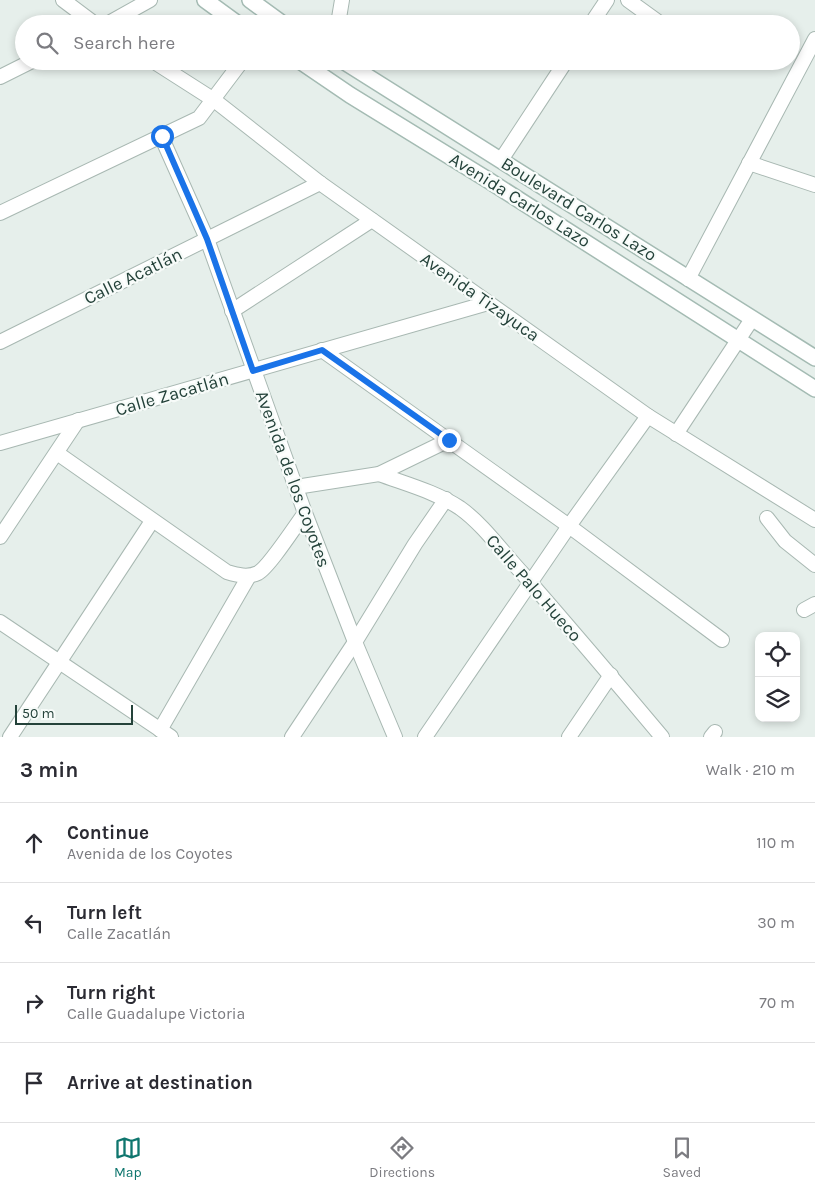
<!DOCTYPE html>
<html lang="en">
<head>
<meta charset="utf-8">
<style>
  body { margin:0; font-family:Karla,sans-serif; background:#f2f2f3; color:#2b2b33 }
  .controls { position:absolute; right:15px; bottom:15px; display:grid; overflow:hidden; border-radius:10px; box-shadow:0 2px 8px #0003 }
  .controls button { width:45px; height:45px; display:grid; place-items:center; padding:0; border:0; border-bottom:1px solid #e1e1e2; background:#fff; color:#2b2b33; font:25px sans-serif }
  .scale { position:absolute; left:15px; bottom:12px; width:118px; box-sizing:border-box; padding-left:5px; border:2px solid #24423a; border-top:0; font-size:14px; line-height:18px; white-space:nowrap; color:#24423a; -webkit-text-stroke:4px #f7fbf9; paint-order:stroke }
  .stop { position:absolute; width:15px; height:15px; margin:-11px; border:4px solid #1a73e8; border-radius:50%; background:#fff }
  .stop.end { background:#1a73e8; border-color:#fff; box-shadow:0 1px 5px #0008 }
  .list { margin:0; padding:0; list-style:none }
  h2 { display:flex; justify-content:space-between; align-items:center; height:65px; margin:0; padding:0 20px; font-size:21px }
  h2 small { font-size:16px; font-weight:400; color:#7c7c81 }
  .list li { display:grid; grid-template-columns:32px 1fr auto; gap:15px; align-items:center; box-sizing:border-box; height:80px; padding:0 20px; border-top:1px solid #e1e1e2 }
  .list b { display:block; font-size:19px; white-space:nowrap }
  .list p { margin:0; font-size:16px; white-space:nowrap; color:#7c7c81 }
  .list em { font-size:16px; font-style:normal; color:#7c7c81 }
  .icon { flex:none; width:28px; height:28px; fill:none; stroke:currentColor; stroke-width:2; stroke-linecap:round; stroke-linejoin:round }
  .map { position:relative; flex:none; width:815px; height:737px; overflow:hidden }
  .search { position:absolute; background:#fff; box-shadow:0 2px 8px #0003; left:15px; right:15px; top:15px; height:55px; display:flex; align-items:center; gap:12px; box-sizing:border-box; padding:0 18px; border-radius:28px; color:#7c7c81; font-size:19px }
  .sheet { height:385px; background:#fff }
  nav { display:flex; justify-content:space-around; align-items:center; box-sizing:border-box; height:70px; border-top:1px solid #e1e1e2; background:#fff; font-size:14px; color:#7c7c81 }
  nav a { display:grid; justify-items:center; gap:2px }
  nav .on { color:#0f766e }
  .map>svg:first-child { display:block }
  .lines { fill:none; stroke-linecap:round; stroke-linejoin:round }
  .street-casing { stroke:#a8b8b2; stroke-width:16 }
  .secondary-casing { stroke:#a4bbb3; stroke-width:18 }
  .street { stroke:#fff; stroke-width:14 }
  .secondary { stroke:#fff; stroke-width:15 }
  .route { stroke:#1a73e8; stroke-width:6 }
  .labels { text-anchor:middle; stroke-width:4.5; stroke-linejoin:round; paint-order:stroke }
  .street-label { font-size:18px; fill:#24423a; stroke:#f7fbf9 }
</style>
</head>
<body>
<div class="map">
<svg width="815" height="737" viewBox="0 0 815 737">
  <rect width="100%" height="100%" fill="#e6efeb"/>
  <g class="lines">
    <g class="street-casing">
      <g id="street">
        <polyline points="63,0 95,24"/>
        <polyline points="628,0 661,24"/>
        <polyline points="107,24 150,0"/>
        <polyline points="338,24 342,0"/>
        <polyline points="591,24 607,0"/>
        <polyline points="153,61 214,100 320,183 648,416 815,520"/>
        <polyline points="0,77 32,61"/>
        <polyline points="161,136 207,239 305,513 355,642 395,737"/>
        <polyline points="501,160 566,61"/>
        <polyline points="749,163 815,185"/>
        <polyline points="0,213 199,118 242,61"/>
        <polyline points="688,279 815,39"/>
        <polyline points="232,311 372,220"/>
        <polyline points="0,342 320,183"/>
        <polyline points="322,350 569,526 722,640"/>
        <polyline points="676,434 752,319"/>
        <polyline points="0,443 488,303"/>
        <path d="M57,453L227,572C237,575 248,578 258,573C269,567 296,525 305,513"/>
        <path d="M379,474C406,484 436,492 460,508C484,525 503,553 523,574C570,628 616,682 662,737"/>
        <polyline points="296,487 379,474 449,440"/>
        <polyline points="767,518 785,541 815,565"/>
        <polyline points="0,537 78,420"/>
        <polyline points="804,610 815,604"/>
        <polyline points="0,622 171,737"/>
        <polyline points="160,730 249,576"/>
        <polyline points="10,737 152,521"/>
        <polyline points="292,737 355,642 415,544 446,499"/>
        <polyline points="425,737 569,526 648,416"/>
        <polyline points="569,737 611,675"/>
        <polyline points="711,737 715,732"/>
      </g>
    </g>
    <g class="secondary-casing">
      <g id="secondary">
        <polyline points="205,0 238,24"/>
        <polyline points="250,0 283,24"/>
        <polyline points="300,61 350,95 488,180 815,389"/>
        <polyline points="343,61 815,358"/>
      </g>
    </g>
    <use href="#street" class="street"/>
    <use href="#secondary" class="secondary"/>
  </g>
  <g class="lines">
    <polyline class="route" points="162,136 207,239 253,371 322,350 449,440"/>
  </g>
  <g class="labels">
    <g class="street-label">
      <text transform="translate(520 200) rotate(32)" y="6">Avenida Carlos Lazo</text>
      <text transform="translate(579 209) rotate(32)" y="6">Boulevard Carlos Lazo</text>
      <text transform="translate(133 276) rotate(-26)" y="6">Calle Acatlán</text>
      <text transform="translate(480 297) rotate(35)" y="6">Avenida Tizayuca</text>
      <text transform="translate(172 394) rotate(-16)" y="6">Calle Zacatlán</text>
      <text transform="translate(293 479) rotate(70)" y="6">Avenida de los Coyotes</text>
      <text transform="translate(534 588) rotate(49)" y="6">Calle Palo Hueco</text>
    </g>
  </g>
</svg>
<div class="controls">
<button><svg class="icon" aria-label="locate" viewBox="0 0 24 24"><circle cx="12" cy="12" r="6"/><path d="M12 2v4M12 18v4M2 12h4M18 12h4"/></svg></button>
<button><svg class="icon" aria-label="layers" viewBox="0 0 24 24"><path d="M12 4l9 5-9 5-9-5zM3 14l9 5 9-5"/></svg></button>
</div>
<div class="scale">50 m</div>
<div class="stop" style="left:162px;top:136px"></div>
<div class="stop end" style="left:449px;top:440px"></div>
<div class="search"><svg class="icon" aria-label="search" viewBox="0 0 24 24"><circle cx="10" cy="10" r="6"/><path d="M15 15l6 6"/></svg>Search here</div>
</div>
<section class="sheet">
<h2>3 min<small>Walk · 210 m</small></h2>
<ul class="list">
<li><svg class="icon" aria-label="ahead" viewBox="0 0 24 24"><path d="M12 20V5M6 11l6-6 6 6"/></svg><div><b>Continue</b><p>Avenida de los Coyotes</p></div><em>110 m</em></li>
<li><svg class="icon" aria-label="left" viewBox="0 0 24 24"><path d="M17 20v-9H6M10 6l-5 5 5 5"/></svg><div><b>Turn left</b><p>Calle Zacatlán</p></div><em>30 m</em></li>
<li><svg class="icon" aria-label="right" viewBox="0 0 24 24"><path d="M7 20v-9h11M14 6l5 5-5 5"/></svg><div><b>Turn right</b><p>Calle Guadalupe Victoria</p></div><em>70 m</em></li>
<li><svg class="icon" aria-label="arrive" viewBox="0 0 24 24"><path d="M6 21V4h12l-3 4 3 4H6"/></svg><div><b>Arrive at destination</b></div></li>
</ul>
</section>
<nav>
<a class="on"><svg class="icon" aria-label="map" viewBox="0 0 24 24"><path d="M3 6l6-2 6 2 6-2v14l-6 2-6-2-6 2zM9 4v14M15 6v14"/></svg>Map</a>
<a><svg class="icon" aria-label="directions" viewBox="0 0 24 24"><path d="M12 3l9 9-9 9-9-9zM9 14v-3h6M13 9l2 2-2 2"/></svg>Directions</a>
<a><svg class="icon" aria-label="saved" viewBox="0 0 24 24"><path d="M7 4h10v16l-5-4-5 4z"/></svg>Saved</a>
</nav>
</body>
</html>
